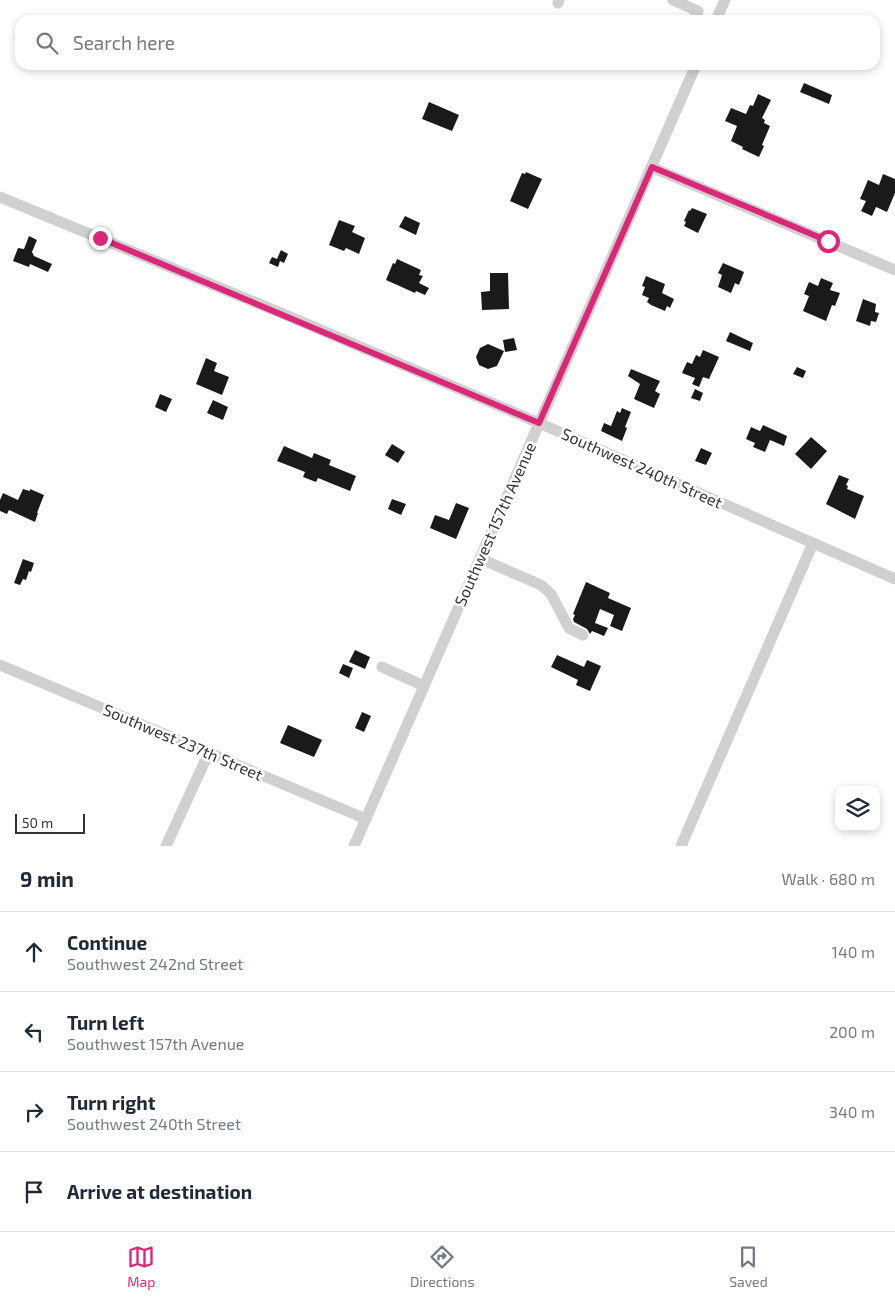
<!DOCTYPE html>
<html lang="en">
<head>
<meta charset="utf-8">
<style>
  body { margin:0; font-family:"Exo 2",sans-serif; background:#f6f6f7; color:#1f2937 }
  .controls { position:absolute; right:15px; bottom:15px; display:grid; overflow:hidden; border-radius:10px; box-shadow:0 2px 8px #0003 }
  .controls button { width:45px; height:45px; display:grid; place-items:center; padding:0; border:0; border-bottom:1px solid #e0e1e3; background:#fff; color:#1f2937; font:25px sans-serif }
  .scale { position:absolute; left:15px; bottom:12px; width:70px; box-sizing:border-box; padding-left:5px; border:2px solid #333; border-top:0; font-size:14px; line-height:18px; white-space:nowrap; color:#333; -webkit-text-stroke:4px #fff; paint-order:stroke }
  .stop { position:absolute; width:15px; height:15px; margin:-11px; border:4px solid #db2777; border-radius:50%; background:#fff }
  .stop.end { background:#db2777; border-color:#fff; box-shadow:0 1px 5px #0008 }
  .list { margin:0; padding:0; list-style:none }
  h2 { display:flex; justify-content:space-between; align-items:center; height:65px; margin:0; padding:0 20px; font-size:21px }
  h2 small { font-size:16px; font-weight:400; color:#747a83 }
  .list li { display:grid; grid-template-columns:32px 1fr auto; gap:15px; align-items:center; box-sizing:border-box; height:80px; padding:0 20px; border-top:1px solid #e0e1e3 }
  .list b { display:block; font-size:19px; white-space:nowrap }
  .list p { margin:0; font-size:16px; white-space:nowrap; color:#747a83 }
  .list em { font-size:16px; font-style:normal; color:#747a83 }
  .icon { flex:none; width:28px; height:28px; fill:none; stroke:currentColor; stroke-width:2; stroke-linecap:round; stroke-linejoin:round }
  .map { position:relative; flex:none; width:895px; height:846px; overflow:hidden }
  .search { position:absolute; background:#fff; box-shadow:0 2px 8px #0003; left:15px; right:15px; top:15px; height:55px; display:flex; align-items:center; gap:12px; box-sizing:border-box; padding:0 18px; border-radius:15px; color:#747a83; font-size:19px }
  .sheet { height:385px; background:#fff }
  nav { display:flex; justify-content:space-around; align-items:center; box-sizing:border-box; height:70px; border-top:1px solid #e0e1e3; background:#fff; font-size:14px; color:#747a83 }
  nav a { display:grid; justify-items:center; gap:2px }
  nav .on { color:#db2777 }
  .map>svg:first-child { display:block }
  .building { fill:#1a1a1a }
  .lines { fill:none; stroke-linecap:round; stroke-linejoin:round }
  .minor { stroke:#d0d0d0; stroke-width:11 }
  .route { stroke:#db2777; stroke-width:6 }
  .labels { text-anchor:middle; stroke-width:5; stroke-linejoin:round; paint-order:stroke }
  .street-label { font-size:16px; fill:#333; stroke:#fff }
</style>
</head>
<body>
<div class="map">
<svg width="895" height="846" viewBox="0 0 895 846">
  <rect width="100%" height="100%" fill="#fff"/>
  <g class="building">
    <polygon points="804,83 832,95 829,104 800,92"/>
    <polygon points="758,94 771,100 762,118 765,120 764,123 770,126 762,145 764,146 759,157 742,149 743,147 731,141 737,126 725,121 731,108 746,114 750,105 753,106"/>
    <polygon points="429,102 459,115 452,131 422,119"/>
    <polygon points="526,172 542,179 528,209 510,201 522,173 525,174"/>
    <polygon points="883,174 895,179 895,193 887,212 876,207 872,216 861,211 866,201 860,199 868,180 879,185"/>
    <polygon points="692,208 707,214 698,233 684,226 686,222 684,221 689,210 690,211"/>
    <polygon points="405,216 420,223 416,235 399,227"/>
    <polygon points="339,220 355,226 352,232 365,238 359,254 346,248 344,251 329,245"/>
    <polygon points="29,236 37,240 32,252 34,256 52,264 48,272 30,264 29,267 13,261 18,248 24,249"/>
    <polygon points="281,250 288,254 284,263 280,261 278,267 269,263 272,257 277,259"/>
    <polygon points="397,259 421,270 419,275 423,276 419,283 429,288 425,295 416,291 415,293 386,280 393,263 395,264"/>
    <polygon points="723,263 744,272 739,285 735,283 731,293 718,287 722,275 718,273"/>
    <polygon points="490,273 508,273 509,309 482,310 481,292 490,291"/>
    <polygon points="646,276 665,284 662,293 674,299 670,308 667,306 665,311 651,305 647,302 649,298 642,295 645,287 642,286"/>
    <polygon points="821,278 833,283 830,290 840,293 835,306 832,305 826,321 803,311 809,296 804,294 809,282 818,286"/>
    <polygon points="863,299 876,304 875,312 879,313 876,322 871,321 870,326 856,321"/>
    <polygon points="730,332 753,343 750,351 726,341"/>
    <polygon points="514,338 517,350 505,352 503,340"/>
    <polygon points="488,344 504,351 497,366 488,369 479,365 476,357 480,348"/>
    <polygon points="703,350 719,357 709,379 703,377 699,387 692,384 695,378 682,373 687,362 692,364 696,355 700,357"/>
    <polygon points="206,358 217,363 214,371 229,377 222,395 196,384"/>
    <polygon points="797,367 806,371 803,378 793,374"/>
    <polygon points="631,369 660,381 655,391 660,394 654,408 634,399 640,384 628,376"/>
    <polygon points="695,389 703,393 700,401 691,398"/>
    <polygon points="160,394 172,399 166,412 155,407"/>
    <polygon points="213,400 228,407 223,420 207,413"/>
    <polygon points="622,408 631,412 625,427 627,428 622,441 601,431 604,423 611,426 617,411 620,413"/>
    <polygon points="763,425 787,436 784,446 770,440 765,452 753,447 755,443 746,439 751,427 760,431"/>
    <polygon points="811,437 827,451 811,469 795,454"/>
    <polygon points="392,444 405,452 398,463 385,455"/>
    <polygon points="284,446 312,458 314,453 331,460 329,465 356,476 350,491 318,478 316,482 303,477 305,472 277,461"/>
    <polygon points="701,448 712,453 706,465 695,461"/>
    <polygon points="839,475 849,479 846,485 848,486 847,489 864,496 855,519 826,504"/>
    <polygon points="23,489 30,491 30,489 44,495 37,513 38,513 35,522 9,510 7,514 0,511 0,500 3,493 18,500"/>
    <polygon points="392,499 406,504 401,515 388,509"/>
    <polygon points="456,503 469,508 456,539 430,528 435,515 449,520"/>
    <polygon points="23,559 34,563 31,572 29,571 26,580 23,579 20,585 14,583"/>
    <polygon points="586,582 610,593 608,598 631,608 622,631 610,626 614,615 600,609 595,623 608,628 604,636 592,631 590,634 587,629 574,622 573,619 575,615 573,614"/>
    <polygon points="355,650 370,657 365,669 349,662"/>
    <polygon points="557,655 584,667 587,660 601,666 590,691 576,685 578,680 551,667"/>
    <polygon points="343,664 353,668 349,678 339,673"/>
    <polygon points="362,712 371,716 364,732 355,728"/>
    <polygon points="288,725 322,740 314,757 280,743"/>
  </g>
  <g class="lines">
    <g class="minor">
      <polyline points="673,0 698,11 694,20"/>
      <polyline points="558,3 559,0"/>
      <polyline points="716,20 725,0"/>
      <polyline points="651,167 895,270"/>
      <polyline points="0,197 286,315 539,423 895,579"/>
      <polyline points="481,559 541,585 551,594 569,628 583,635"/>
      <polyline points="0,665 366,819"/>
      <polyline points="382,667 424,686"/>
      <polyline points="166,846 204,763 211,754"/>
      <polyline points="354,846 696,65"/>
      <polyline points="681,846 813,543"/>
    </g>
  </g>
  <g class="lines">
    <polyline class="route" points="100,238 539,423 652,167 828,241"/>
  </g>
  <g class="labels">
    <g class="street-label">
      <text transform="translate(642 468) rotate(24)" y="6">Southwest 240th Street</text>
      <text transform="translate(495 524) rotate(-66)" y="6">Southwest 157th Avenue</text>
      <text transform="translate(183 742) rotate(23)" y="6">Southwest 237th Street</text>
    </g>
  </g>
</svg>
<div class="controls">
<button><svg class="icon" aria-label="layers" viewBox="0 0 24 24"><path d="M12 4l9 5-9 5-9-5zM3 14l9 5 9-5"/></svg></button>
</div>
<div class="scale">50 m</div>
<div class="stop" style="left:828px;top:241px"></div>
<div class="stop end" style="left:100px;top:238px"></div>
<div class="search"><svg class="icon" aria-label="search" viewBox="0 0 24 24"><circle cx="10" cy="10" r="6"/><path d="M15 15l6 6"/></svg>Search here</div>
</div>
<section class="sheet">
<h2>9 min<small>Walk · 680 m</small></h2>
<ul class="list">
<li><svg class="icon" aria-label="ahead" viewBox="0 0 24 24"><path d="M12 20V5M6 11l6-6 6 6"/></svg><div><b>Continue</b><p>Southwest 242nd Street</p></div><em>140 m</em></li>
<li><svg class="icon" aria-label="left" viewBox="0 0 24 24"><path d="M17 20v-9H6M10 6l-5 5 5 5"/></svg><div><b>Turn left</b><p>Southwest 157th Avenue</p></div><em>200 m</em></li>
<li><svg class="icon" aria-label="right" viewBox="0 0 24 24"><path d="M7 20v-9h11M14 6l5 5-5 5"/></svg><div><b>Turn right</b><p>Southwest 240th Street</p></div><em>340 m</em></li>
<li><svg class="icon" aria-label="arrive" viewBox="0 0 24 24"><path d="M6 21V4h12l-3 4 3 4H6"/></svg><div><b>Arrive at destination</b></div></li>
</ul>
</section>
<nav>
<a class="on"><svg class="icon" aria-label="map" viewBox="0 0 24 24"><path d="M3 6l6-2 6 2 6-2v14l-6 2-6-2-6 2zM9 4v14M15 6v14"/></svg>Map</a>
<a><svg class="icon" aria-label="directions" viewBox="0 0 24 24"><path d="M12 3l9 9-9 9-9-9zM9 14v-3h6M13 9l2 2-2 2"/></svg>Directions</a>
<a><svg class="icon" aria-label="saved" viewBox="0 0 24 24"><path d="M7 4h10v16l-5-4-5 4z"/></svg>Saved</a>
</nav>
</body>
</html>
